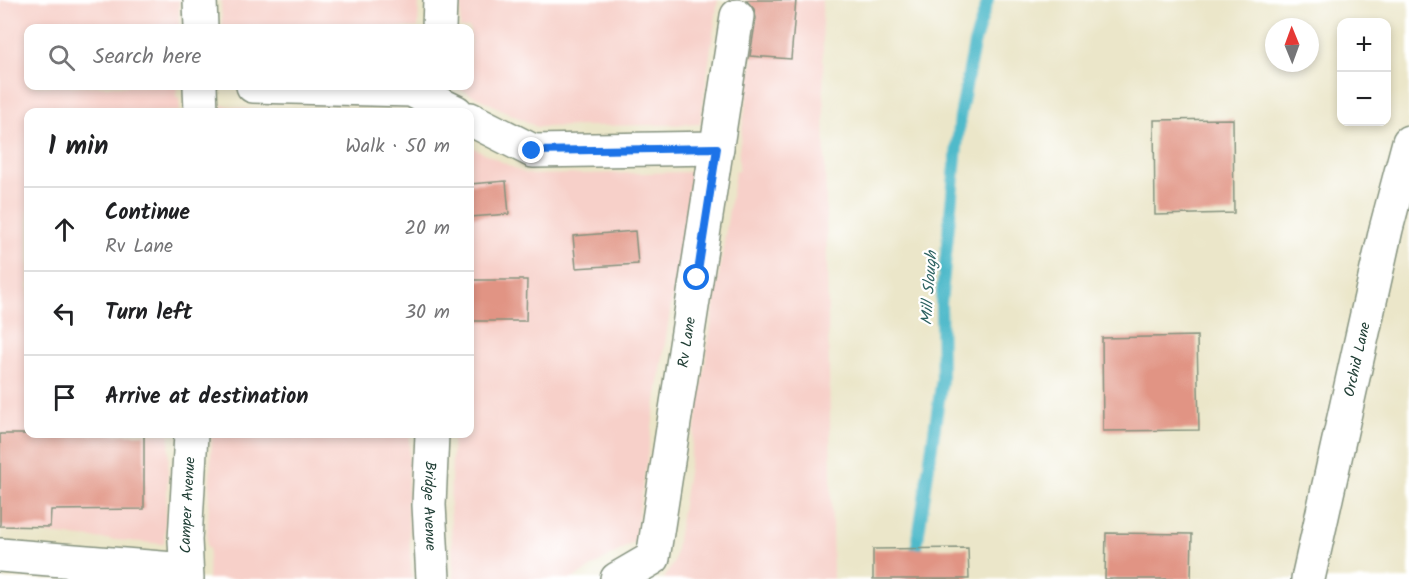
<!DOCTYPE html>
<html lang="en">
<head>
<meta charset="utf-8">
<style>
  body { margin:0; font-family:Kalam,sans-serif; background:#f2f2f2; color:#202124 }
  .controls { position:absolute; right:18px; top:18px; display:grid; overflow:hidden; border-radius:12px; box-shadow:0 3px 9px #0003 }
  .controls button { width:54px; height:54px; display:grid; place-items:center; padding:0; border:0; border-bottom:2px solid #e0e0e0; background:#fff; color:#202124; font:30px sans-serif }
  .compass { position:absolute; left:1265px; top:18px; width:54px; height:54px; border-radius:50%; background:#fff; box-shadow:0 3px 9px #0003; rotate:359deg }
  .stop { position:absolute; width:18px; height:18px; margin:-14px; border:4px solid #1a73e8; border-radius:50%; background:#fff }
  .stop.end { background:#1a73e8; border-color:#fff; box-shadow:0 2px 6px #0008 }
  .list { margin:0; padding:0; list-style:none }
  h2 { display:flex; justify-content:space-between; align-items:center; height:78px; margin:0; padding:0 24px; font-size:26px }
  h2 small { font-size:20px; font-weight:400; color:#757577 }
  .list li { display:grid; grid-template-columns:39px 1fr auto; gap:18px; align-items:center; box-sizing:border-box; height:84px; padding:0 24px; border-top:2px solid #e0e0e0 }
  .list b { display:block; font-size:22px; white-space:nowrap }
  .list p { margin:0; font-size:20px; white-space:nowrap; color:#757577 }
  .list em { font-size:20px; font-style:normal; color:#757577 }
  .icon { flex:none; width:33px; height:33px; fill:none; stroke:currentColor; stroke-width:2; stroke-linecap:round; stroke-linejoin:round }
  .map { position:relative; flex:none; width:1409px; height:579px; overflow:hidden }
  .search { position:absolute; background:#fff; box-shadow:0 3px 9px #0003; left:24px; top:24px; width:450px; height:66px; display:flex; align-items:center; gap:15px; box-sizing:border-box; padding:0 21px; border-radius:12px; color:#757577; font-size:22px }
  .panel { position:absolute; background:#fff; box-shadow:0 3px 9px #0003; left:24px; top:108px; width:450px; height:330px; border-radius:12px }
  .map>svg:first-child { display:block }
  .built { fill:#f7d0c9 }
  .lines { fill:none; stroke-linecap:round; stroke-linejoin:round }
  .stream { stroke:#4fbaca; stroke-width:12 }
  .building { fill:#e19484 }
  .street-casing { stroke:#85927e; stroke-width:36 }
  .street { stroke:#fff; stroke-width:33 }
  .route { stroke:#1a73e8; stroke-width:8 }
  .labels { text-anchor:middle; stroke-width:4.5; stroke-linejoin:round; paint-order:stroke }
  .street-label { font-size:15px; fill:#1f3d34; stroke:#fff }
  .water-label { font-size:16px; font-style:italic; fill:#2d6261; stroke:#fff }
</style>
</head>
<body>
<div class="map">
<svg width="1409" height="579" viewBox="0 0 1409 579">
  <rect width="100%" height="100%" fill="#fff"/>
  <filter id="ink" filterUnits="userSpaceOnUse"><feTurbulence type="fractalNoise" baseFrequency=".0167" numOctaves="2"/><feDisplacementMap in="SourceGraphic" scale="12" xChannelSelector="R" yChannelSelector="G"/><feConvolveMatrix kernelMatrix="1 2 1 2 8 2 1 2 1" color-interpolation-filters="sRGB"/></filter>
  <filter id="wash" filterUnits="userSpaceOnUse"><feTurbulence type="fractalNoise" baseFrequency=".008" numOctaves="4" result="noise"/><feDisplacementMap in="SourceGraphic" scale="24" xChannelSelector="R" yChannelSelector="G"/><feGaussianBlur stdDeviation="1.35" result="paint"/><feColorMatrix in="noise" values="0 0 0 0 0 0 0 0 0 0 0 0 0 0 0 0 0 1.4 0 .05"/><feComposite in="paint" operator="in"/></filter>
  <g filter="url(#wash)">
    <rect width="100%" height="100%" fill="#ebe6c9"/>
    <g class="built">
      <polygon points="0,0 179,0 179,28 28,28 28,86 177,86 176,97 179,98 180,112 28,112 28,434 170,434 164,544 0,530"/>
      <polygon points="221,0 419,0 418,28 222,28"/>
      <polygon points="461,0 718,0 700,124 537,127 454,86 470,86 470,28 460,28"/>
      <polygon points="762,0 822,0 833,579 664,579 674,562 735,172 739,171 739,150"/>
      <polygon points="222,105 250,110 344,112 223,112"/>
      <polygon points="470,146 524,173 533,175 692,172 634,542 572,579 454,579 450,505 453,434 470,434"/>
      <polygon points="212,434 410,434 407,503 412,579 208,579 209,548 207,547 207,541"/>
    </g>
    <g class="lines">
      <polyline class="stream" points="912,579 942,379 941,303 960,117 974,44 988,0"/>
    </g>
    <g id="blocks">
      <g class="building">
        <polygon points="746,0 796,0 791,59 750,56 756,18 754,9"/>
        <polygon points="1233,119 1234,213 1155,215 1154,120"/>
        <polygon points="506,181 509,214 470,217 470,184"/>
        <polygon points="635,231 638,264 576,268 573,236"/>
        <polygon points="473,280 527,280 526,321 473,321"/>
        <polygon points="1197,336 1199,430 1103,431 1102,338"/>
        <polygon points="0,434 144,434 144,509 51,510 50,527 0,526"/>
        <polygon points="1106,533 1192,534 1191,579 1105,579"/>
        <polygon points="968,548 969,579 873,579 873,549"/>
      </g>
    </g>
  </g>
  <g filter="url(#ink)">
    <use href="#blocks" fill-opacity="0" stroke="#85927e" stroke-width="1.5"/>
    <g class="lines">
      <g class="street-casing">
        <g id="street">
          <polyline points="200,0 201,28"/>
          <polyline points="439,28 440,0"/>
          <polyline points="200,86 201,112"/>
          <polyline points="253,86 411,90 456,112"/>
          <polyline points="470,119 533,151 717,148"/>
          <path id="s1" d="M432,434L429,505L433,579"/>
          <polyline points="0,555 186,570"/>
          <path id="s2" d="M187,579L185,540L191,434"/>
          <path id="s3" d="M617,579L653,558L737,16"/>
          <path id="s4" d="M1308,579L1386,229L1409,142"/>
        </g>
      </g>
      <use href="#street" class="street"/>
    </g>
  </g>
  <g class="lines" filter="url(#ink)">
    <polyline class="route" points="532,151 717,148 697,278"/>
  </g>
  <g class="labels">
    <g class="street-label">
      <text dy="5" stroke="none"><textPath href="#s3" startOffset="260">Rv Lane</textPath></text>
      <text dy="5" stroke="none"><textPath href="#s4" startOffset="225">Orchid Lane</textPath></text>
      <text dy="5" stroke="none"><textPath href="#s2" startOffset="74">Camper Avenue</textPath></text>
      <text dy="5" stroke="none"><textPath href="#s1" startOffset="72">Bridge Avenue</textPath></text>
    </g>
    <g class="water-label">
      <text transform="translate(928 288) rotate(-86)" y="6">Mill Slough</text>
    </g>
  </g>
</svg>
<div class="controls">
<button>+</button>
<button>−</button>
</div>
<svg class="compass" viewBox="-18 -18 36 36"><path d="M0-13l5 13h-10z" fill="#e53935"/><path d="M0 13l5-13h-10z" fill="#757577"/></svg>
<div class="stop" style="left:697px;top:278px"></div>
<div class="stop end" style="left:532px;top:151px"></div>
<div class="search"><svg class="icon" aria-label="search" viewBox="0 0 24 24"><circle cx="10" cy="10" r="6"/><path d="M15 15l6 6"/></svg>Search here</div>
<section class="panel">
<h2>1 min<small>Walk · 50 m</small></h2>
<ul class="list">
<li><svg class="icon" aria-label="ahead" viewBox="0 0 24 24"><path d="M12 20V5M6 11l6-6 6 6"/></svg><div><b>Continue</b><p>Rv Lane</p></div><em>20 m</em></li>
<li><svg class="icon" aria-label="left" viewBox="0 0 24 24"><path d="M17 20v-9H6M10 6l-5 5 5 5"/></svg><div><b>Turn left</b></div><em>30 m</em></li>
<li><svg class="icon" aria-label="arrive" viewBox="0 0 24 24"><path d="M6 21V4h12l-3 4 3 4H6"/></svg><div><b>Arrive at destination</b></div></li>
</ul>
</section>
</div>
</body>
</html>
